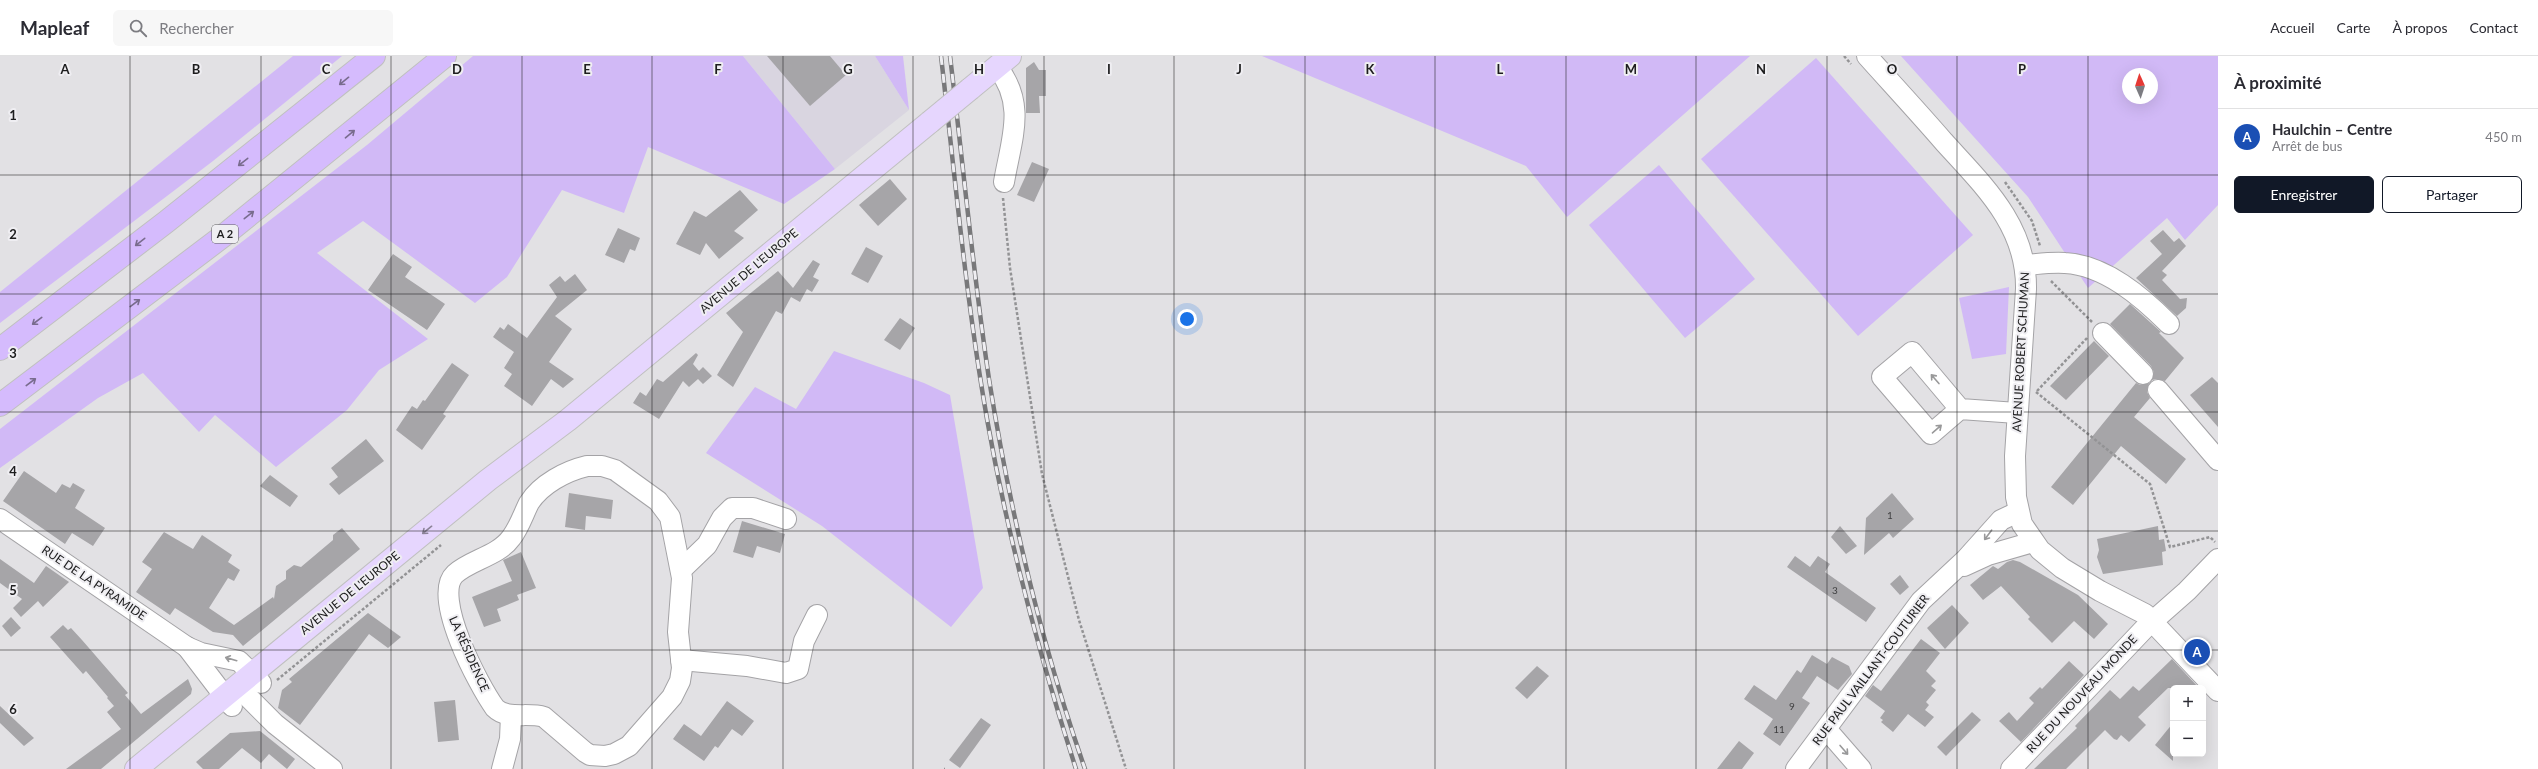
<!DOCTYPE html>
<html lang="fr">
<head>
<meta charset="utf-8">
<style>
  body { margin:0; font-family:Lato,sans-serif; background:#f7f7f7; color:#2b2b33 }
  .controls { position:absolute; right:12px; bottom:12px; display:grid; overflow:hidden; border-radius:6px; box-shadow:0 4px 16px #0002 }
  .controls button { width:36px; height:36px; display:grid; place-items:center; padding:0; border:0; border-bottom:1px solid #e1e1e2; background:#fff; color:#2b2b33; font:20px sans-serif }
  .compass { position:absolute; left:2122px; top:12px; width:36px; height:36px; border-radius:50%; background:#fff; box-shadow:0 4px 16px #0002; rotate:357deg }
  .you { position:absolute; left:1187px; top:263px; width:14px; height:14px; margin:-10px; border:3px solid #fff; border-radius:50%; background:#1a73e8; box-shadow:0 0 0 6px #1a73e833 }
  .badge { display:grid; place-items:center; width:26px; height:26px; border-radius:50%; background:#111827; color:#fff; font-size:13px; font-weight:700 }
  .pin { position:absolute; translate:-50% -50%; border:2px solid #fff; box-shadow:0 1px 4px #0006 }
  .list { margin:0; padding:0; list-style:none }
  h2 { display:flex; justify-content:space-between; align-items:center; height:52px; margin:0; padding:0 16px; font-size:17px }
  h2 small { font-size:13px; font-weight:400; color:#7c7c81 }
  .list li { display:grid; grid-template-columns:26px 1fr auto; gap:12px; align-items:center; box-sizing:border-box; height:56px; padding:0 16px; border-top:1px solid #e1e1e2 }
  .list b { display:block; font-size:15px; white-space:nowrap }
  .list p { margin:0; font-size:13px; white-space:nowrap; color:#7c7c81 }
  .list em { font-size:13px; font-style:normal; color:#7c7c81 }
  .actions { display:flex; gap:8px; padding:12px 16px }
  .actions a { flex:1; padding:9px 0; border:1px solid #111827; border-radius:6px; text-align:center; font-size:14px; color:#111827 }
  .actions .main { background:#111827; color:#fff }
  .icon { flex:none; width:22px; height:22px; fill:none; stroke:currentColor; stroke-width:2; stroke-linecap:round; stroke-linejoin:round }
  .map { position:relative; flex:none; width:2218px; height:713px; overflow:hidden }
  header { display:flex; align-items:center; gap:24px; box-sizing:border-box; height:56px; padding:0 20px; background:#fff; border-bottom:1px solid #e1e1e2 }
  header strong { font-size:19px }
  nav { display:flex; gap:22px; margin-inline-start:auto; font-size:14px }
  .search { width:280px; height:36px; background:#f7f7f7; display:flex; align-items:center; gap:10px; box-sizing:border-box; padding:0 14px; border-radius:6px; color:#7c7c81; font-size:15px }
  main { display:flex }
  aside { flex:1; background:#fff }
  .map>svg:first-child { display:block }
  .built { fill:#d9d5e0 }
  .green { fill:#d1b9f6; fill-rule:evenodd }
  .building { fill:#a6a5a8 }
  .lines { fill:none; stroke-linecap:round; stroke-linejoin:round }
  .minor-casing { stroke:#a4a3a6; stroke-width:22 }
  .major-casing { stroke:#c0c0c0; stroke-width:24 }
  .highway-casing { stroke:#c0c0c0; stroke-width:24 }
  .path { stroke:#939395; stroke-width:2.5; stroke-dasharray:3 2; stroke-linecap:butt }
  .minor { stroke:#fff; stroke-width:20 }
  .major { stroke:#e6d6fe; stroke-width:22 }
  .highway { stroke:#d5bbfd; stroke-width:22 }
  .rail-casing { stroke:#78787a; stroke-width:4.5 }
  .rail { stroke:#efeef2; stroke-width:3; stroke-dasharray:9; stroke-linecap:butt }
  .major-bridge-casing { stroke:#c0c0c0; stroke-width:24; stroke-linecap:butt }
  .major-bridge { stroke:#e6d6fe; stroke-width:22 }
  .oneway { stroke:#796c8e }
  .oneway2 { stroke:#99999a }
  .oneway3 { stroke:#8c8399 }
  .grid { fill:none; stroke:#1d1d1e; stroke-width:1; stroke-opacity:0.55 }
  .labels { text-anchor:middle; stroke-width:4; stroke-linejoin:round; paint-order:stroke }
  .number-label { font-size:10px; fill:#3f3f40 }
  .shield { fill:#efeef2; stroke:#5c5c5e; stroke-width:1 }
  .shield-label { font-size:11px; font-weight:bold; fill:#1d1d1e }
  .street-label { font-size:12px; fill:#1d1d1e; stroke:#efeef2 }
  .grid-label { font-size:13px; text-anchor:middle; font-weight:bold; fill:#1d1d1e; stroke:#efeef2; stroke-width:4; stroke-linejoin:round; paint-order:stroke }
</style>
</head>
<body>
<header>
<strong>Mapleaf</strong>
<div class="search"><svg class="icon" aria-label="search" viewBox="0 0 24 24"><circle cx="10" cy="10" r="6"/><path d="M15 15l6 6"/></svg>Rechercher</div>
<nav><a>Accueil</a><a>Carte</a><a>À propos</a><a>Contact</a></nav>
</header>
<main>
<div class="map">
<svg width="2218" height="713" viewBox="0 0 2218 713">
  <rect width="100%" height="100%" fill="#e2e1e4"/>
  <polygon class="built" points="743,0 875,0 909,54 835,113"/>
  <g class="green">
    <polygon points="293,0 342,0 213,105 0,267 0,236"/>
    <polygon points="473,0 743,0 835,113 784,148 648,91 624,157 562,134 507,221 475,247 363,165 317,197 428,283 379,314 347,354 276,411 215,359 199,376 143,317 98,342 0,412 0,373 367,89"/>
    <polygon points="875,0 903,0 909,54"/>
    <polygon points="1262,0 1750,0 1567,161 1526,110"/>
    <path d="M1901,0H2218V149L2185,184L2167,162L2088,232L2028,141ZM2128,18H2152V42H2128Z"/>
    <polygon points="1816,2 1973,179 1858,280 1701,103"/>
    <polygon points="1659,109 1755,223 1685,282 1589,169"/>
    <polygon points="2009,231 2006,298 1972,303 1959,242"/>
    <polygon points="834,295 924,327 950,339 983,532 951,571 822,470 706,397 755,331 796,353"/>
  </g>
  <g class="building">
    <polygon points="767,0 830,0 846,19 810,50"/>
    <polygon points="1034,6 1039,14 1046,14 1046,40 1039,40 1040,57 1026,57 1026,12"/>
    <polygon points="1032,106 1049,113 1034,146 1017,139"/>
    <polygon points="890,123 907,143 878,170 859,149"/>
    <polygon points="740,134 758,154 734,175 744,182 719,203 706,187 700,199 676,188 694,155 706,161"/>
    <polygon points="618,172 640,182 635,195 630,193 624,207 605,199"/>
    <polygon points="2163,174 2174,186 2179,182 2186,190 2162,215 2167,219 2162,224 2180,243 2187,242 2186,252 2177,260 2136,222 2162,198 2150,185"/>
    <polygon points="866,191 883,200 868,227 851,218"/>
    <polygon points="393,198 412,211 405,221 445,248 427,274 368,234"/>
    <polygon points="813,204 820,208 813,221 819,224 812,236 807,233 800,246 791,241 782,258 776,255 733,331 717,319 743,276 726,257 778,215 793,232"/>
    <polygon points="575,218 587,234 555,260 572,273 549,306 574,323 563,332 551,323 532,350 504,330 512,318 504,312 514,296 493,281 500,271 504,274 508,268 527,282 557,241 549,229 560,220 565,226"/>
    <polygon points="2130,248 2161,276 2159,277 2184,302 2165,325 2156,323 2152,324 2154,316 2151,310 2110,268"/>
    <polygon points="900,262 915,272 900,294 884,284"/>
    <polygon points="2094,285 2109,300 2066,344 2050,330"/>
    <polygon points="696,297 698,299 693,308 699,315 703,311 712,320 703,328 698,323 689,331 683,325 659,363 633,347 640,336 646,340 657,323 663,326"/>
    <polygon points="452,307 469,319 443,358 446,360 422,394 396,374 412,350 417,353 423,344 425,345"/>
    <polygon points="2212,321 2218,327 2218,371 2190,339"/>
    <polygon points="2136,327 2140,329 2149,327 2147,336 2150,342 2134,361 2186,403 2166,428 2121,390 2073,449 2051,431"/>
    <polygon points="366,383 384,405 339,439 329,428 338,421 331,412"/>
    <polygon points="24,415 56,437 62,428 70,432 73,427 85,434 75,452 105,472 93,490 72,477 65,488 3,445"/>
    <polygon points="270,419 298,440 290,451 260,430"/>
    <polygon points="569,437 613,444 611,463 586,460 585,474 565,471"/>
    <polygon points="1892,437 1914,463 1893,482 1889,477 1864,499 1866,462"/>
    <polygon points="742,465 785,478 780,497 757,490 753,502 733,496"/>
    <polygon points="1840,470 1857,490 1846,498 1831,481"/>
    <polygon points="2158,470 2159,484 2164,483 2166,495 2162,496 2163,509 2103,518 2097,501 2099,494 2097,483"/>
    <polygon points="342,472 360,493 243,590 233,579 213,576 175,552 170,559 136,536 152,513 142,506 164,476 193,493 202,479 232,499 228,506 240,514 234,525 228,522 209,552 234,569 273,541 274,543 276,530 286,523 286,515 294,509 301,511 333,484 333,479"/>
    <polygon points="521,496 536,532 517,539 519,544 497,553 501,565 484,571 472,541 512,525 503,504"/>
    <polygon points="1795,500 1810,511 1818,500 1830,508 1825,516 1876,552 1866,566 1787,511"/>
    <polygon points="0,503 34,527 46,510 69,526 43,551 38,545 21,561 13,552 22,543 0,527"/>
    <polygon points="2013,504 2020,506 2078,539 2108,568 2094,583 2074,565 2052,587 2028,563 2030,561 2001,530 1983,544 1970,529 1993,510 1998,513 2007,506"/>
    <polygon points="1900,519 1909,531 1900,539 1890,528"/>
    <polygon points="1952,549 1969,567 1945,593 1927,572"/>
    <polygon points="368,557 401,581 388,592 369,578 300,669 278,652 282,634 292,626 289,623"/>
    <polygon points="11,561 21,572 11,581 2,570"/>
    <polygon points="63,569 68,574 71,572 82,584 128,637 125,639 141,658 188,623 192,633 191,638 101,713 66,713 121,673 107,656 114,650 107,642 108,641 86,615 83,618 50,581"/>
    <polygon points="1921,583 1940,597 1926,615 1936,625 1931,630 1936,634 1926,646 1929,649 1925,654 1934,661 1925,671 1908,658 1893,676 1881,666 1883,664 1880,662 1885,655 1865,640 1873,629 1881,635"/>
    <polygon points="1812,599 1827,608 1832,601 1849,610 1852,618 1838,634 1817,620 1802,642 1810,647 1780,690 1763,678 1773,663 1744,643 1754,629 1776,644 1797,614 1801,617"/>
    <polygon points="2172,603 2199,632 2168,632 2138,661 2146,669 2129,686 2121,679 2117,684 2114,683 2105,674 2066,713 2034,713 2077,672 2075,670 2110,634 2120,643 2133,630 2139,635"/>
    <polygon points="2069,605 2084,619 2021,686 1999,665 2009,656 2017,665 2034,647 2029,642 2040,631 2042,633"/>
    <polygon points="1537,610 1549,620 1527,643 1515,632"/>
    <polygon points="455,644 459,684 438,686 434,646"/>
    <polygon points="727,645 754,665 742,680 732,673 718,692 715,690 704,705 673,683 684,668 701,680"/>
    <polygon points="0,650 18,667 34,682 24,690 0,667"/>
    <polygon points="1972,656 1981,664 1946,700 1937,691"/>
    <polygon points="981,662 991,669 960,712 949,704"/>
    <polygon points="2173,667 2173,705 2155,689"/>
    <polygon points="260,675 295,703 287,713 269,698 261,707 242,692 219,713 203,713 196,706 230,677"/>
    <polygon points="1739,685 1754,697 1742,713 1717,713"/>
  </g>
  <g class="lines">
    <g class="minor-casing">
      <g id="minor">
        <path d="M1867,0C1893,29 1919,57 1944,86C1984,130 2027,170 2026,233L2015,400L2016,441L2022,468L2040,494L2062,512L2100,535L2145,558L2218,635"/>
        <path d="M997,11C1027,48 1011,84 1004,126"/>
        <path d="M2025,209C2038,208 2052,206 2065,207C2105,209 2142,241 2169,268"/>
        <polyline points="2103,277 2143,318"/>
        <polyline points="2158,334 2218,404"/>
        <polyline points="1960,353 1912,296 1882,321 1931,378 1960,353 2017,357"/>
        <path d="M587,410H602L615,414L658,445L670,461L682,522L678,576L682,612L680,625L672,641L629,690L614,698L605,700L590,699L585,696L544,661C528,656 507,664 495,652C479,630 431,540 455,518C470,504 498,500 511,482C519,472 523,459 529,447C541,428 566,415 587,410Z"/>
        <polyline points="0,463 187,591 201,597 239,605 261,627"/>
        <polyline points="1964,510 1988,499 2033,486"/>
        <polyline points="681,514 707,489 722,462 732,452 753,452 786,463"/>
        <polyline points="187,591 232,650"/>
        <polyline points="681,604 747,610 786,617 798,613 804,585 817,559"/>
        <polyline points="237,630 275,668 332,713"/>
        <polyline points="1827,674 1861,713"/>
        <polyline points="502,713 510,683 511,659"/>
        <polyline points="1796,713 1921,545 1966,503 2001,464 2018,456"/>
        <polyline points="2011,713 2145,572 2187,535 2218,503"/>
      </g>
    </g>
    <g class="major-casing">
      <g id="major">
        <polyline points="970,33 1010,0"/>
        <polyline points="136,713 488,424 568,364 930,66"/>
      </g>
    </g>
    <g class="highway-casing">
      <g id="highway">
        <polyline points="0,293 166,166 374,0"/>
        <polyline points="0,349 223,180 445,0"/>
      </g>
    </g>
    <g class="path">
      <polyline points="1844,0 1851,8"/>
      <polyline points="2005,126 2032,165 2040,190"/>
      <polyline points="1003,142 1010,212 1042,418 1079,564 1126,713"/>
      <polyline points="2051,225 2092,266"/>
      <polyline points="2037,335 2087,282"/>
      <polyline points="2036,336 2150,428 2170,491 2210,481 2215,486"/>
      <polyline points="277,624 441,489"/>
      <polyline points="944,713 945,713"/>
    </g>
    <use href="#minor" class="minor"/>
    <use href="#major" class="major"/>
    <use href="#highway" class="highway"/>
    <g class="rail-casing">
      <g id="rail">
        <path d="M941,0C955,121 966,243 987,363C1008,482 1039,598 1076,713"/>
        <path d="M950,0C963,108 973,216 989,323C1010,455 1041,587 1085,713"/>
      </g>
    </g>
    <use href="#rail" class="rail"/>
    <g class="major-bridge-casing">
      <polyline id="major-bridge" points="930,66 970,33"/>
    </g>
    <use href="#major-bridge" class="major-bridge"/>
  </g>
  <defs><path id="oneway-shaft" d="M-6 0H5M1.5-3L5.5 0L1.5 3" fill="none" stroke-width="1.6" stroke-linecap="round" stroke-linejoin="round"/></defs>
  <g class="oneway">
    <use href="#oneway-shaft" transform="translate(344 25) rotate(141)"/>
    <use href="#oneway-shaft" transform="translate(350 78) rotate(-40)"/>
    <use href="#oneway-shaft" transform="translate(243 106) rotate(142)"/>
    <use href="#oneway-shaft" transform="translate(249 159) rotate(-38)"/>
    <use href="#oneway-shaft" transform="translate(140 186) rotate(142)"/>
    <use href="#oneway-shaft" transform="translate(135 247) rotate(-37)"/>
    <use href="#oneway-shaft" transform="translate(37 265) rotate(143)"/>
    <use href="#oneway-shaft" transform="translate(31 326) rotate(-37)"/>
  </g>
  <g class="oneway2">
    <use href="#oneway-shaft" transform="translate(1935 323) rotate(-131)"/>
    <use href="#oneway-shaft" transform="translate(1937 373) rotate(-41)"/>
    <use href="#oneway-shaft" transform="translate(1988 479) rotate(127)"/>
    <use href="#oneway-shaft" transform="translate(231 603) rotate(-164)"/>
    <use href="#oneway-shaft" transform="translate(1844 694) rotate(49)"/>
  </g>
  <use class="oneway3" href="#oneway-shaft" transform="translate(427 474) rotate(141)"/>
  <path class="grid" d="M130,0V713M261,0V713M391,0V713M522,0V713M652,0V713M783,0V713M913,0V713M1044,0V713M1174,0V713M1305,0V713M1435,0V713M1566,0V713M1696,0V713M1827,0V713M1957,0V713M2088,0V713M0,119H2218M0,238H2218M0,356H2218M0,475H2218M0,594H2218"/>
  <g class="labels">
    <g class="number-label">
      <text x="1890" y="463">1</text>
      <text x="1835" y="538">3</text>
      <text x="1792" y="654">9</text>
      <text x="1779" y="677">11</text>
    </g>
    <rect class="shield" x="212" y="169" width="26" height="18" rx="3"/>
    <g class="shield-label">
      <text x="225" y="182">A 2</text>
    </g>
    <g class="street-label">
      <text transform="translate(749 215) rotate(-40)" y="4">AVENUE DE L'EUROPE</text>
      <text transform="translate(2021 296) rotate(-87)" y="4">AVENUE ROBERT SCHUMAN</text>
      <text transform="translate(94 527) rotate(34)" y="4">RUE DE LA PYRAMIDE</text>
      <text transform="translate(350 537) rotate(-39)" y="4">AVENUE DE L'EUROPE</text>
      <text transform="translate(469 598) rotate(66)" y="4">LA RÉSIDENCE</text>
      <text transform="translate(1871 614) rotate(-53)" y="4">RUE PAUL VAILLANT-COUTURIER</text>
      <text transform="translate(2082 638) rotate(-47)" y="4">RUE DU NOUVEAU MONDE</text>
    </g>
  </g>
  <g class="grid-label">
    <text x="65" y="18">A</text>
    <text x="196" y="18">B</text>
    <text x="326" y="18">C</text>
    <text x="457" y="18">D</text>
    <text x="587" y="18">E</text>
    <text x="718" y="18">F</text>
    <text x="848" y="18">G</text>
    <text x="979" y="18">H</text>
    <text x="1109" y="18">I</text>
    <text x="1239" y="18">J</text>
    <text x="1370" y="18">K</text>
    <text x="1500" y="18">L</text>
    <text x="1631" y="18">M</text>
    <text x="1761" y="18">N</text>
    <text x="1892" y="18">O</text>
    <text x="2022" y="18">P</text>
    <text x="13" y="64">1</text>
    <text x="13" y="183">2</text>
    <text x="13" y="302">3</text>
    <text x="13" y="420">4</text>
    <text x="13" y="539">5</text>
    <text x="13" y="658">6</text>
  </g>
</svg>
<div class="controls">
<button>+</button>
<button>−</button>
</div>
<svg class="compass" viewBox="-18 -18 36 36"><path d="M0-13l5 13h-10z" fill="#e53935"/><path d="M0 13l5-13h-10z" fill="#7c7c81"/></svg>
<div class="you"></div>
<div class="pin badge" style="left:2197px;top:596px;background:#1a4fb4">A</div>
</div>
<aside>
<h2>À proximité<small></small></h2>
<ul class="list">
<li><span class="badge" style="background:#1a4fb4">A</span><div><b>Haulchin – Centre</b><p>Arrêt de bus</p></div><em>450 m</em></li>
</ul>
<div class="actions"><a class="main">Enregistrer</a><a>Partager</a></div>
</aside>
</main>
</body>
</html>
